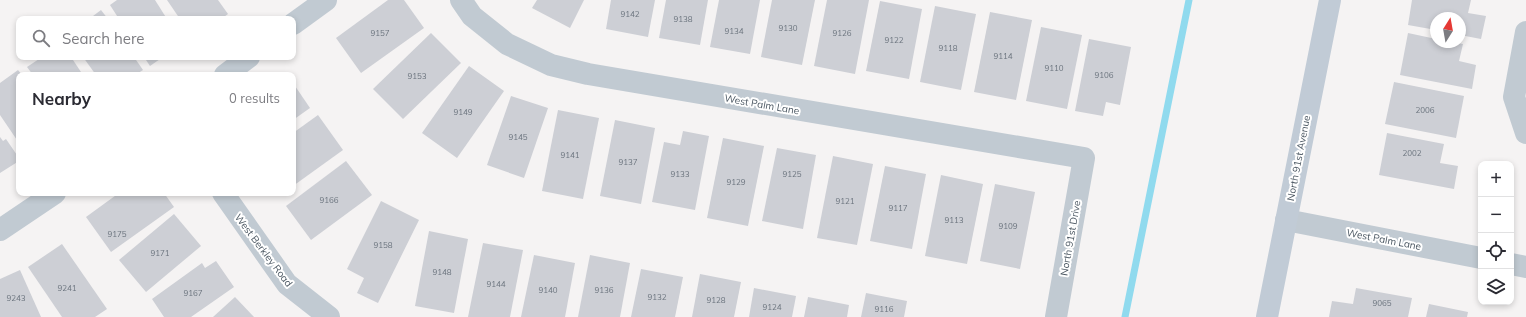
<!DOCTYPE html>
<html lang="en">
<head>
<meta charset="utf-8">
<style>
  body { margin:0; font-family:Mulish,sans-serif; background:#f7f7f7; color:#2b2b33 }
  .controls { position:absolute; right:12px; bottom:12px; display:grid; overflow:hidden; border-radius:8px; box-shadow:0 2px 6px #0003 }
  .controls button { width:36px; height:36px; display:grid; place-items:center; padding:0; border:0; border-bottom:1px solid #e1e1e2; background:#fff; color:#2b2b33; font:20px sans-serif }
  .compass { position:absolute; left:1430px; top:12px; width:36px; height:36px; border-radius:50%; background:#fff; box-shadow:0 2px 6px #0003; rotate:11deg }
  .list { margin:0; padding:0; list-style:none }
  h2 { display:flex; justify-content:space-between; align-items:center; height:52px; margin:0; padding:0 16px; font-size:17px }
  h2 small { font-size:13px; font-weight:400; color:#7c7c81 }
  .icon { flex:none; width:22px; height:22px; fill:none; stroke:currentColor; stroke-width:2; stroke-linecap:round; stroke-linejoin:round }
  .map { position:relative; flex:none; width:1526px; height:317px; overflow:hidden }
  .search { position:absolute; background:#fff; box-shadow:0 2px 6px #0003; left:16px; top:16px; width:280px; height:44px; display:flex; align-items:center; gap:10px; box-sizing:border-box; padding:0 14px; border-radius:8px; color:#7c7c81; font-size:15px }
  .panel { position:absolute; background:#fff; box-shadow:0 2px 6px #0003; left:16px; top:72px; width:280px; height:124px; border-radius:8px }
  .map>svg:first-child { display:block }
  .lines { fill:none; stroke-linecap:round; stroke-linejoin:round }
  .stream { stroke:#90daee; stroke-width:7 }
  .building { fill:#cdcfd5 }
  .minor { stroke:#c1cad2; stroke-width:22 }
  .secondary { stroke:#c1cbd6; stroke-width:22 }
  .labels { text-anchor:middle; stroke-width:4; stroke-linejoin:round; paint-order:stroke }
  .number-label { font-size:8px; fill:#6b747e }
  .street-label { font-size:10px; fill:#4a5661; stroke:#fff }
</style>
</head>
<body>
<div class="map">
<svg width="1526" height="317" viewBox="0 0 1526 317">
  <rect width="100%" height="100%" fill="#f5f3f3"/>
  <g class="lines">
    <polyline class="stream" points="1125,317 1189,0"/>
  </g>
  <g class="building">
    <polygon points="117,0 155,0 167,19 119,19 110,5"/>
    <polygon points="167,0 218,0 228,14 221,19 180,19"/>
    <polygon points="388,0 404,0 424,28 361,73 336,38"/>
    <polygon points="537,0 584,0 570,28 532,8"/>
    <polygon points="611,0 655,0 648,37 606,29"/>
    <polygon points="666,0 708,0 700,45 659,38"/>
    <polygon points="719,0 760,0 750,54 710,47"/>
    <polygon points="772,0 815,0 802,65 761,57"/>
    <polygon points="827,0 869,0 855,74 814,66"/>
    <polygon points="1412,0 1471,0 1468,13 1486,16 1481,39 1460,35 1460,18 1436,18 1436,30 1408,25"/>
    <polygon points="880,1 922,9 909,79 866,71"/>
    <polygon points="935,6 976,14 961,90 920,82"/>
    <polygon points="101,10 108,19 89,19"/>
    <polygon points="990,12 1032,20 1016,100 974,92"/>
    <polygon points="1041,27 1082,35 1067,109 1026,101"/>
    <polygon points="431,33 461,63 403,119 373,89"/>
    <polygon points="1408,33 1436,39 1436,42 1453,42 1463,44 1459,61 1476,65 1472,89 1400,75"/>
    <polygon points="1089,39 1131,47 1120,105 1106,102 1103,116 1075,111"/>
    <polygon points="42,57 71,57 83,75 33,75 27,67"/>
    <polygon points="83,57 134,57 143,70 135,75 96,75"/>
    <polygon points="144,57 163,57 150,66"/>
    <polygon points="469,66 504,91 457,158 422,133"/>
    <polygon points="18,70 22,75 19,75 19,143 0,115 0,83"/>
    <polygon points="1394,82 1464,96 1456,138 1385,124"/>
    <polygon points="293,83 310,108 293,120"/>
    <polygon points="511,96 548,108 524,178 487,165"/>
    <polygon points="558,110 599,118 583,199 542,191"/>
    <polygon points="318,115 343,150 293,186 293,133"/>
    <polygon points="615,120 655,128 641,204 600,196"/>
    <polygon points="683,131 709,136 695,210 652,202 664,142 680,145"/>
    <polygon points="1387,133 1444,144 1440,163 1458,166 1454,189 1379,175"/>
    <polygon points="0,137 3,141 6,139 19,158 19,161 0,173"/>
    <polygon points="723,138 764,146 748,226 707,218"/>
    <polygon points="777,148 816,155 803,229 762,221"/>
    <polygon points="833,156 873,164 857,245 817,238"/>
    <polygon points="346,161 372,195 311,240 286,206"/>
    <polygon points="885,166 926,174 912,249 870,241"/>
    <polygon points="941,175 983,184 967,264 925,256"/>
    <polygon points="995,184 1035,192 1020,269 980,261"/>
    <polygon points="119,193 164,193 174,207 111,252 86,217"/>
    <polygon points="381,201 419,220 378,303 357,293 364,278 347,269"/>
    <polygon points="174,214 201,246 146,292 119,260"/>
    <polygon points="429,231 468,239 454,313 415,306"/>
    <polygon points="483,243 523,250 510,317 468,317"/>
    <polygon points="62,244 107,309 95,317 62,317 28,267"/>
    <polygon points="534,255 575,263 565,317 521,317"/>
    <polygon points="590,255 630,263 620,317 578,317"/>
    <polygon points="216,261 234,287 191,317 164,317 152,299 202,263 205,268"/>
    <polygon points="641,269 683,277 675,317 631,317"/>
    <polygon points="20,270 41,317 0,317 0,279"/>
    <polygon points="700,274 741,282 734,317 692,317"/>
    <polygon points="754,288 796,296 792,317 749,317"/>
    <polygon points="1356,288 1412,298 1408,317 1329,317 1332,301 1353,304"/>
    <polygon points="866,293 907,301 904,317 861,317"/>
    <polygon points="235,297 254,317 213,317"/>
    <polygon points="808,297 849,305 847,317 804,317"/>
    <polygon points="1429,304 1468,312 1467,317 1426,317"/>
  </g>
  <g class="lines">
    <g class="minor">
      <polyline points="461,0 472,16 507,44 551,65 588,74 1084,158 1056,317"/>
      <polyline points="293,24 326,0"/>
      <polyline points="1526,32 1514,97 1526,133"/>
      <polyline points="225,75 249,57"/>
      <polyline points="223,193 287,284 329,317"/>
      <polyline points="1286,220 1481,258"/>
      <polyline points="0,230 55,193"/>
      <polyline points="1511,264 1526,267"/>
    </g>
    <polyline class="secondary" points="1267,317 1330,0"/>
  </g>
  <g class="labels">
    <g class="number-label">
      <text x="630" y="17">9142</text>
      <text x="683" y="22">9138</text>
      <text x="788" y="31">9130</text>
      <text x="734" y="34">9134</text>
      <text x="380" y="36">9157</text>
      <text x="842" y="36">9126</text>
      <text x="894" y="43">9122</text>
      <text x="948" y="51">9118</text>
      <text x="1003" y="59">9114</text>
      <text x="1054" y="71">9110</text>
      <text x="1104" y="78">9106</text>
      <text x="417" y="79">9153</text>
      <text x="1425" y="113">2006</text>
      <text x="463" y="115">9149</text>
      <text x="518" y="140">9145</text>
      <text x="1412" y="156">2002</text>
      <text x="570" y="158">9141</text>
      <text x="628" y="165">9137</text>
      <text x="680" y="177">9133</text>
      <text x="792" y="177">9125</text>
      <text x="736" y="185">9129</text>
      <text x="329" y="203">9166</text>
      <text x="845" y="204">9121</text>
      <text x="898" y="211">9117</text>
      <text x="954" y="223">9113</text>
      <text x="1008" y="229">9109</text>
      <text x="117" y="237">9175</text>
      <text x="383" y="248">9158</text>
      <text x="160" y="256">9171</text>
      <text x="442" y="275">9148</text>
      <text x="496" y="287">9144</text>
      <text x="67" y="291">9241</text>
      <text x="548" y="293">9140</text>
      <text x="604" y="293">9136</text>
      <text x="193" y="296">9167</text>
      <text x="657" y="300">9132</text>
      <text x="16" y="301">9243</text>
      <text x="716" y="303">9128</text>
      <text x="1382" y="306">9065</text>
      <text x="772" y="310">9124</text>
      <text x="884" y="312">9116</text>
    </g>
    <g class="street-label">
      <text transform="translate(762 104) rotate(10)" y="4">West Palm Lane</text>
      <text transform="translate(1298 158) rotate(-79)" y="4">North 91st Avenue</text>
      <text transform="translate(1070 238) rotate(-80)" y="4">North 91st Drive</text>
      <text transform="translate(1384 239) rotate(11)" y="4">West Palm Lane</text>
      <text transform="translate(264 250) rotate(53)" y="4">West Berkley Road</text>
    </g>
  </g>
</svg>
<div class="controls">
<button>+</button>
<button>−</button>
<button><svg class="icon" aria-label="locate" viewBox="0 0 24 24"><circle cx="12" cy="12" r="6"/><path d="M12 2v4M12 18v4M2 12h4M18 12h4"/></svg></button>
<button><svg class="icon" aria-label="layers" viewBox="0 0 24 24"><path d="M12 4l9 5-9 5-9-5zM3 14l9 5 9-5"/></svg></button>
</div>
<svg class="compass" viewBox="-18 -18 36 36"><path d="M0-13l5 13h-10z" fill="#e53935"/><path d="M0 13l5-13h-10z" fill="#7c7c81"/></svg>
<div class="search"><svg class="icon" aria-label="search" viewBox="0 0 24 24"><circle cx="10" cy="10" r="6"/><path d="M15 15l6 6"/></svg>Search here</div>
<section class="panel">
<h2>Nearby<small>0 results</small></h2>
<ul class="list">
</ul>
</section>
</div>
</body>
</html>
